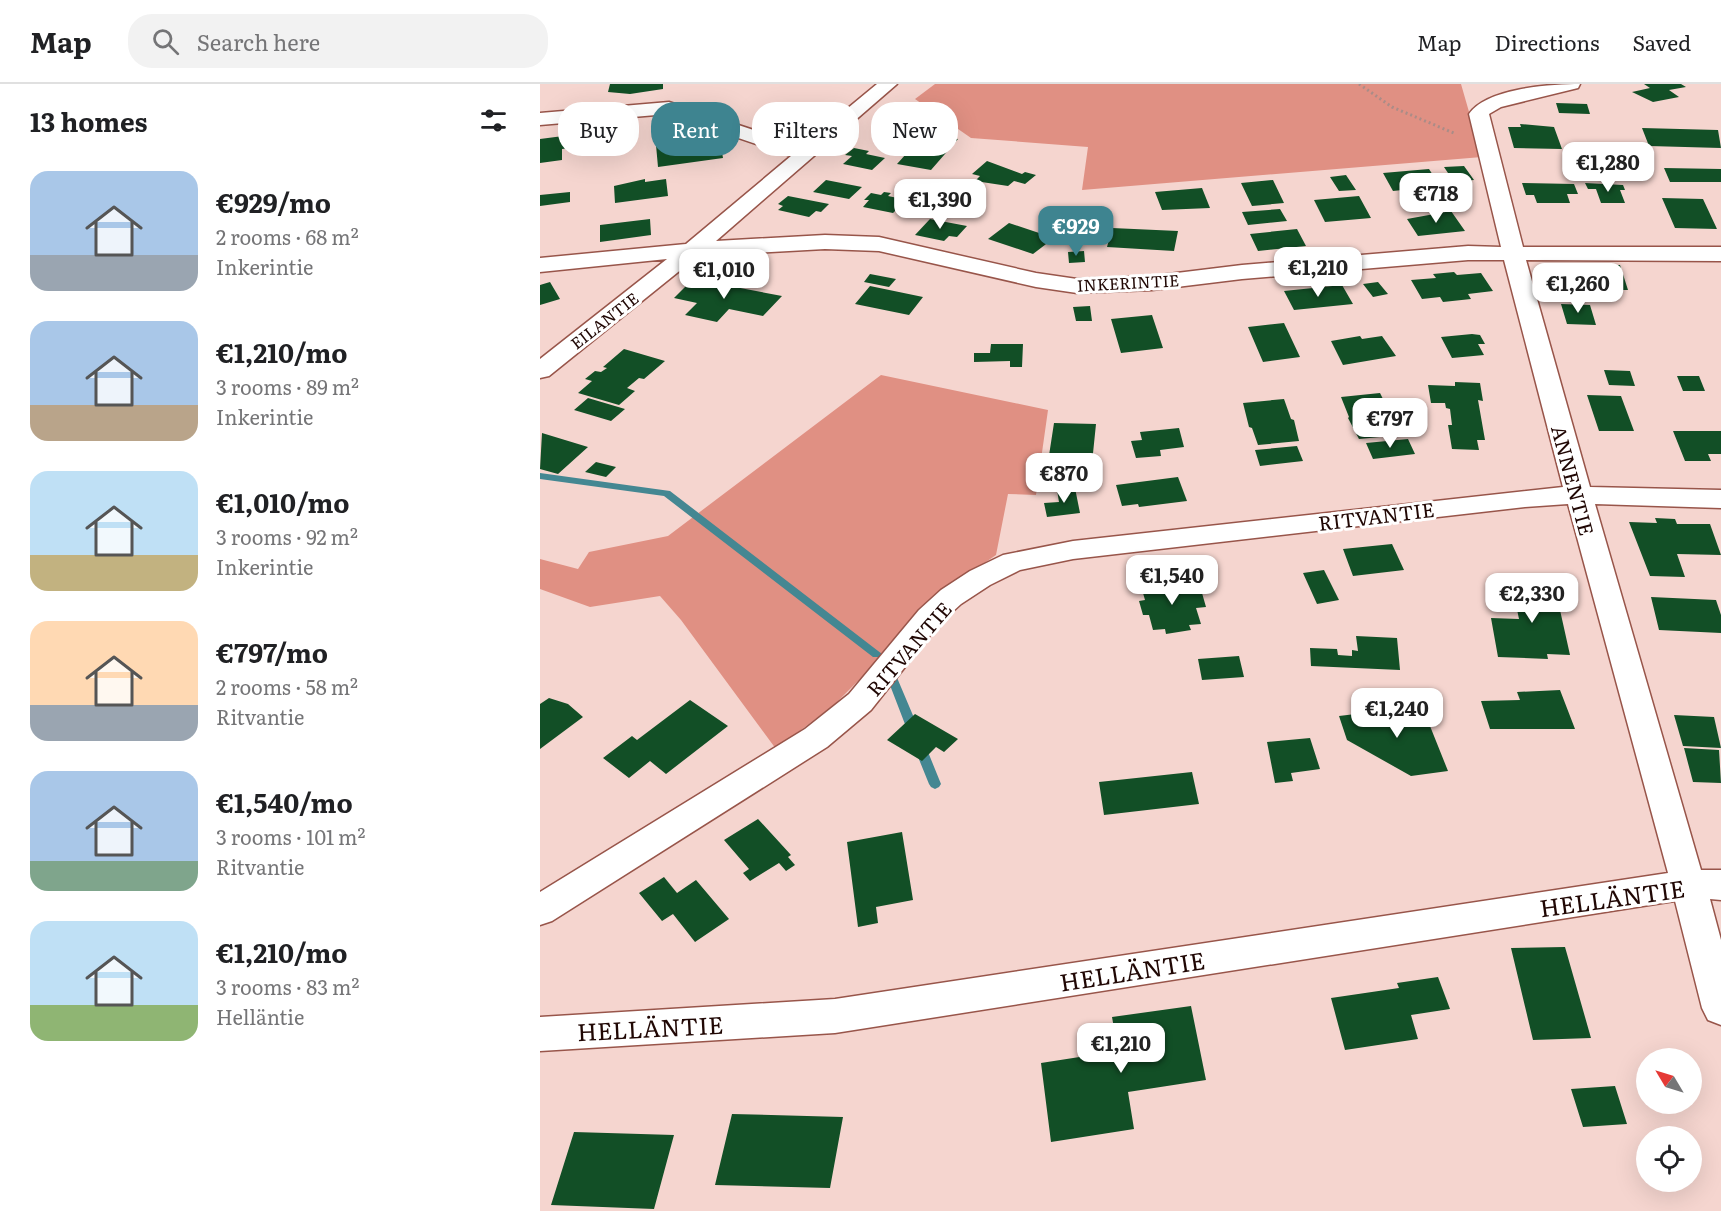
<!DOCTYPE html>
<meta charset="utf-8">
<style>
body{margin:0;font-family:Literata,serif;background:#f2f2f2;color:#202124;height:100vh;display:flex;flex-direction:column;font-size:22px;white-space:nowrap}
*{box-sizing:border-box;margin:0}
p{font-size:20px;color:#757577}
.icon{flex:none;width:33px;height:33px;fill:none;stroke:currentColor;stroke-width:2;stroke-linecap:round;stroke-linejoin:round}
.map{position:relative;flex:1;overflow:hidden}
.drawer{display:flex;flex-direction:column;background:#fff;width:540px}
.drawer>*{flex:none}
.top-card{position:absolute;left:18px;top:18px;width:570px;height:54px;display:flex;gap:12px}
.needle{width:39px;rotate:308deg}
.buttons{position:absolute;left:1096px;top:964px;display:grid;gap:12px}
.buttons a{display:grid;place-items:center;width:66px;height:66px;border-radius:50%;background:#fff;box-shadow:0 6px 24px #0002;font-size:30px}
.price{position:absolute;translate:-50% -51px;padding:0 14px;border-radius:12px;background:#fff;color:#222;font-size:20px;line-height:39px;filter:drop-shadow(0 2px 3px #0008)}
.price::after{content:'';position:absolute;left:50%;top:36px;width:18px;height:14px;margin-left:-9px;background:inherit;clip-path:polygon(0 0,100% 0,50% 100%)}
.price.selected{background:#3e8490;color:#fff}
ul{padding:0;list-style:none}
li{display:flex;align-items:center;gap:18px;height:150px;padding:0 30px}
li span{display:grid;place-items:center;flex:none;width:168px;height:120px;border-radius:18px;color:#555}
li>.icon{margin-inline-start:auto}
span .icon{width:72px;height:72px;fill:#fffc;stroke-width:1}
li b{font-size:26px}
h2{display:flex;justify-content:space-between;align-items:center;height:72px;padding:0 30px;font-size:26px}
.tag{padding:0 21px;border-radius:24px;background:#fff;box-shadow:0 6px 24px #0002;font-size:21px;line-height:54px}
.tag.selected{background:#3e8490;color:#fff}
header{display:flex;align-items:center;gap:36px;box-sizing:border-box;height:84px;padding:0 30px;background:#fff;border-bottom:2px solid #e0e0e0}
header strong{font-size:28px}
nav{display:flex;gap:33px;margin-inline-start:auto;font-size:21px}
.search{width:420px;height:54px;background:#f2f2f2;display:flex;align-items:center;gap:15px;box-sizing:border-box;padding:0 21px;border-radius:24px;color:#757577;font-size:22px}
main{display:flex;flex:1;min-height:0}
.map>svg:first-child{display:block}
.forest{fill:#e09083}
.lines{fill:none;stroke-linecap:round;stroke-linejoin:round}
.stream{fill:#448792;fill-rule:evenodd}
.building{fill:#124f26}
.street-casing{stroke:#98554a;stroke-width:3}
.path{stroke:#aa8c87;stroke-width:3;stroke-dasharray:2 3;stroke-linecap:butt}
.street{fill:#fff;fill-rule:evenodd}
.labels{text-anchor:middle;dominant-baseline:central;stroke-width:6;stroke-linejoin:round;paint-order:stroke}
.far-street-label{font-size:16px;fill:#200704;stroke:#fff}
.street-label{font-size:20px;fill:#200704;stroke:#fff}
.near-street-label{font-size:24px;fill:#200704;stroke:#fff}
</style>
<header>
<strong>Map</strong>
<div class="search"><svg class="icon" aria-label="search" viewBox="0 0 24 24"><circle cx="10" cy="10" r="6"/><path d="M15 15l6 6"/></svg>Search here</div>
<nav><a>Map</a><a>Directions</a><a>Saved</a></nav>
</header>
<main>
<section class="drawer">
<h2>13 homes<svg class="icon" aria-label="filters" viewBox="0 0 24 24"><path d="M4 7h16M4 17h16"/><circle cx="9" cy="7" r="2"/><circle cx="15" cy="17" r="2"/></svg></h2>
<ul>
<li><span style="background:linear-gradient(#a9c7e8 70%,#9aa5b1 0)"><svg class="icon" aria-label="home" viewBox="0 0 24 24"><path d="M3 11l9-7 9 7M6 9v11h12V9"/></svg></span><div><b>€929/mo</b><p>2 rooms · 68 m²</p><p>Inkerintie</p></div></li>
<li><span style="background:linear-gradient(#a9c7e8 70%,#b9a48a 0)"><svg class="icon" aria-label="home" viewBox="0 0 24 24"><path d="M3 11l9-7 9 7M6 9v11h12V9"/></svg></span><div><b>€1,210/mo</b><p>3 rooms · 89 m²</p><p>Inkerintie</p></div></li>
<li><span style="background:linear-gradient(#bfe0f5 70%,#c2b280 0)"><svg class="icon" aria-label="home" viewBox="0 0 24 24"><path d="M3 11l9-7 9 7M6 9v11h12V9"/></svg></span><div><b>€1,010/mo</b><p>3 rooms · 92 m²</p><p>Inkerintie</p></div></li>
<li><span style="background:linear-gradient(#ffd9b3 70%,#9aa5b1 0)"><svg class="icon" aria-label="home" viewBox="0 0 24 24"><path d="M3 11l9-7 9 7M6 9v11h12V9"/></svg></span><div><b>€797/mo</b><p>2 rooms · 58 m²</p><p>Ritvantie</p></div></li>
<li><span style="background:linear-gradient(#a9c7e8 75%,#7fa58c 0)"><svg class="icon" aria-label="home" viewBox="0 0 24 24"><path d="M3 11l9-7 9 7M6 9v11h12V9"/></svg></span><div><b>€1,540/mo</b><p>3 rooms · 101 m²</p><p>Ritvantie</p></div></li>
<li><span style="background:linear-gradient(#bfe0f5 70%,#8fb573 0)"><svg class="icon" aria-label="home" viewBox="0 0 24 24"><path d="M3 11l9-7 9 7M6 9v11h12V9"/></svg></span><div><b>€1,210/mo</b><p>3 rooms · 83 m²</p><p>Helläntie</p></div></li>
</ul>
</section>
<div class="map">
<svg width="1181" height="1127" viewBox="0 0 1181 1127">
<rect width="100%" height="100%" fill="#f5d5cf"/>
<path class="forest" d="M395,0H921L942,73L542,106L548,63L431,54L375,15Z
M341,291L508,326L496,411L468,410L456,471L382,522L322,593L295,620L236,665L141,536L120,512L50,523L0,505V475L38,485L49,468L128,452Z"/>
<g class="lines">
<path class="stream" d="M0,389L130,407L342,570L341,573H333L124,412L0,395Z
M353,592L357,593L358,596L380,648L378,651H370L368,648L348,596L349,593Z
M380,659L384,660L386,663L401,700L399,703L395,705L391,703L389,700L374,663L376,660Z"/>
</g>
<path class="building" d="M70,0H123V5L90,10L68,8Z
M1104,0H1141L1146,3L1129,6L1139,13L1113,18L1092,8L1110,4Z
M1016,19L1047,20L1050,30L1019,29Z
M347,35L372,40L358,51L334,45Z
M980,40L1014,43L1022,65L974,64L968,43H981Z
M1102,44L1178,46L1181,64L1109,62Z
M384,50L418,55L391,86L357,80Z
M31,51L32,64L22,65V76L0,79V55Z
M171,54L173,64L181,63L183,74L118,83L116,61Z
M314,64L329,67L326,70L345,74L332,86L303,80L312,72L305,71Z
M447,77L482,90L485,88L496,91L485,100L474,97L468,102L435,97L440,92L432,90Z
M924,82L934,96L914,98L904,83Z
M1124,84L1181,85V98H1130Z
M889,85L900,102L853,107L843,89Z
M806,91L816,106L799,107L790,93Z
M105,95V98L126,95L128,112L75,119L74,102Z
M286,96L322,103L309,115L273,108Z
M733,96L744,119L712,122L701,99Z
M982,99L1034,100L1038,110H1027L1030,119H997L994,111H986Z
M1045,99L1083,101L1085,106H1080L1085,119H1061L1056,105H1048Z
M662,104L670,124L622,126L615,108Z
M30,108V118L0,122V111Z
M344,108L351,109L348,112L372,117L366,123L360,122L353,129L323,123L329,116H324L331,109L341,111Z
M248,112L289,120L281,128L276,127L269,133L238,126L243,122L238,120Z
M819,112L831,134L785,138L774,116Z
M1122,114L1163,115L1177,145L1135,144Z
M740,125L747,137L708,141L702,128Z
M911,127L925,147L878,152L867,135Z
M110,135L111,151L60,158V141Z
M390,135L427,142L417,153L409,152L404,157L375,151Z
M469,139L514,154L493,170L448,155Z
M572,144L638,147L634,167L567,163Z
M757,145L766,162L718,167L710,150Z
M544,167L545,178L529,179L528,168Z
M1022,181H1080L1088,206H1048L1044,197H1028Z
M914,188L917,191L941,189L953,207L928,210L931,215L903,218L900,213L882,215L871,196L896,194L893,190Z
M330,190L356,195L349,203L324,198Z
M153,195L242,212L223,232L189,225L177,238L145,231L157,219L134,214Z
M10,198L20,215L0,221V201Z
M838,198L848,210L833,213L823,200Z
M802,201L813,220L754,226L744,207Z
M330,202L383,213L369,231L315,220Z
M1021,220L1050,221L1056,241L1027,240Z
M550,222L552,237H536L533,223Z
M612,231L623,264L581,269L571,235Z
M744,239L760,273L723,278L708,243Z
M932,250L940,251L945,260H938L944,271L912,274L901,253Z
M820,252L822,255L842,252L856,272L803,281L791,257Z
M451,260H483L482,283H470V277L434,278V269H450Z
M84,265L125,277L104,295L99,294L87,304L95,307L79,321L38,309L52,297L45,295L55,287L61,288L67,284L63,283Z
M1064,286L1090,287L1095,302L1069,301Z
M1137,292H1159L1165,307H1143Z
M915,298L940,299L943,317L938,316L945,356H937L939,366L912,365L908,341H912L910,325L906,324L905,319H891L888,301L915,302Z
M840,309L848,325L852,326L861,351L819,355L808,334L809,333L801,313Z
M1047,311L1081,312L1094,347H1059Z
M48,314L85,325L71,337L34,326Z
M744,315L751,335L754,336L759,357L718,361L712,344L709,343L703,319Z
M514,339L556,340L552,379L508,378Z
M639,344L644,363L620,366L621,372L596,374L591,357L602,356L600,348Z
M1133,347H1181V370H1168L1171,377H1145Z
M2,349L48,363L18,390L0,385Z
M868,355L875,370L833,375L826,359Z
M757,362L763,377L720,382L715,366Z
M56,378L76,383L66,393L45,388Z
M638,393L647,417L599,423L598,420L582,422L576,401Z
M535,404L540,429L507,433L504,419L519,418L517,406Z
M1115,434L1135,435L1137,440H1170L1181,471L1137,470L1145,493L1110,492L1089,438L1117,439Z
M852,460L864,486L813,492L803,465Z
M784,486L799,516L777,520L763,489Z
M648,496L652,510L662,509L666,523L656,524L661,540L649,541L651,546L626,550L625,545L613,546L609,531H603L599,517L605,516L601,502Z
M971,497L1014,499L1030,571L1007,570L1008,575L958,573L951,534L979,535Z
M1111,513L1176,516L1181,531V549L1119,546Z
M816,552L857,554L860,586L771,582L770,564L797,565L798,571L812,572V566L818,567Z
M699,572L704,593L662,596L658,575Z
M1020,606L1035,645H950L941,617L980,616L977,608Z
M9,614L28,620L43,633L0,665V620Z
M150,616L188,642L126,690L110,677L89,694L63,674L92,652L97,656Z
M882,622L908,687L871,692L807,656L799,632Z
M375,630L418,655L404,668L396,663L382,677L347,656Z
M1134,631L1174,633L1181,664L1143,662Z
M770,654L780,685L751,689L753,697L735,699L727,658Z
M1144,664L1179,666L1181,699L1153,698Z
M652,688L659,720L564,731L559,698Z
M218,735L251,771L248,773L255,781L246,787L239,779L210,797L203,789L209,785L184,756Z
M362,748L373,816L336,823L338,839L318,843L307,758Z
M124,793L137,809L156,796L189,835L155,858L133,830L122,837L99,809Z
M1025,863L1051,954L993,956L971,864Z
M898,893L910,925L871,931L878,955L805,966L791,914L859,904L857,899Z
M651,922L666,996L588,1008L594,1045L511,1058L501,979L578,967L572,933Z
M1075,1002L1087,1040L1043,1043L1031,1005Z
M192,1030L303,1033L290,1104L175,1101Z
M34,1048L134,1051L114,1125L11,1121Z"/>
<g class="lines">
<defs>
<path id="street" d="M337,0H357L176,157L285,151L339,153L496,189L537,195L612,192L702,181L928,162L961,163L929,30C947,4 1011,0 1040,0L1038,4L961,23L949,30L983,163H1181V177L986,176L1050,403L1181,406V424L1055,420L1161,786H1181V816L1170,815L1181,856V941L1168,936L1162,924L1135,817L295,949L0,967V933L295,915L1128,789L1028,420L985,423L533,475L480,486L450,501L421,520L399,540L331,626L287,663L12,837L0,841V808L265,645L309,610L379,526L401,506L430,487L463,471L533,457L1023,403L964,176H928L702,195L612,206L537,209L496,203L339,167L285,165L158,172L9,292L0,294V275L127,175L0,188V174L146,160L251,72L128,30L0,41V29L129,18L262,62Z"/>
</defs>
<use href="#street" class="street-casing"/>
<path class="path" d="M819,0L852,23L916,50"/>
<use href="#street" class="street"/>
</g>
<g class="labels">
<g class="far-street-label">
<text transform="translate(588 198) rotate(-3)">INKERINTIE</text>
<text transform="translate(64 236) rotate(-38)">EILANTIE</text>
</g>
<g class="street-label">
<text transform="translate(1034 396) rotate(75)">ANNENTIE</text>
<text transform="translate(836 431) rotate(-7)">RITVANTIE</text>
<text transform="translate(368 564) rotate(-49)">RITVANTIE</text>
</g>
<g class="near-street-label">
<text transform="translate(1072 813) rotate(-8)">HELLÄNTIE</text>
<text transform="translate(592 886) rotate(-9)">HELLÄNTIE</text>
<text transform="translate(110 943) rotate(-3)">HELLÄNTIE</text>
</g>
</g>
</svg>
<div class="buttons">
<a><svg class="needle" viewBox="-14 -14 28 28"><path d="M0-13l5 13h-10z" fill="#e53935"/><path d="M0 13l5-13h-10z" fill="#757577"/></svg></a>
<a><svg class="icon" aria-label="locate" viewBox="0 0 24 24"><circle cx="12" cy="12" r="6"/><path d="M12 2v4M12 18v4M2 12h4M18 12h4"/></svg></a>
</div>
<b class="price" style="left:1068px;top:109px">€1,280</b>
<b class="price" style="left:896px;top:140px">€718</b>
<b class="price" style="left:400px;top:146px">€1,390</b>
<b class="price selected" style="left:536px;top:173px">€929</b>
<b class="price" style="left:778px;top:214px">€1,210</b>
<b class="price" style="left:184px;top:216px">€1,010</b>
<b class="price" style="left:1038px;top:230px">€1,260</b>
<b class="price" style="left:850px;top:365px">€797</b>
<b class="price" style="left:524px;top:420px">€870</b>
<b class="price" style="left:632px;top:522px">€1,540</b>
<b class="price" style="left:992px;top:540px">€2,330</b>
<b class="price" style="left:857px;top:655px">€1,240</b>
<b class="price" style="left:581px;top:990px">€1,210</b>
<div class="top-card">
<a class="tag">Buy</a>
<a class="tag selected">Rent</a>
<a class="tag">Filters</a>
<a class="tag">New</a>
</div>
</div>
</main>
